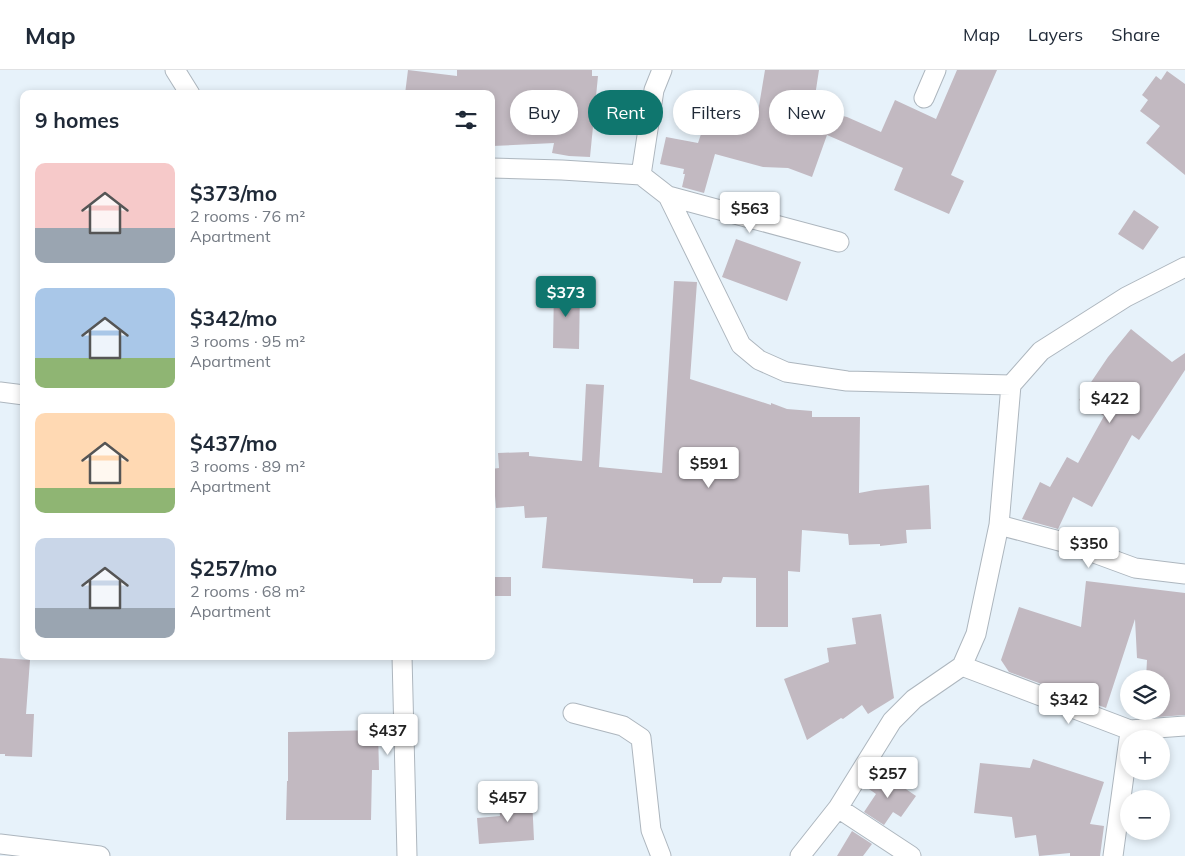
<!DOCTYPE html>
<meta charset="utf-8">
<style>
body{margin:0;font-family:Mulish,sans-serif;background:#f2f2f3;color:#1f2937;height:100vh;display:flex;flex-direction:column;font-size:19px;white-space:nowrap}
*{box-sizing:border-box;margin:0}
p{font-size:16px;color:#747a83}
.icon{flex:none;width:28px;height:28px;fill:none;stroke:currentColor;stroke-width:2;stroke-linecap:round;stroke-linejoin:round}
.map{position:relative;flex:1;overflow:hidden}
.sheet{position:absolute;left:20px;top:20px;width:475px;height:570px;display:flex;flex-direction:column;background:#fff;border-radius:10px;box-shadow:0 2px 8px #0003}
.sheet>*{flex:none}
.top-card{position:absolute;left:510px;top:20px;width:475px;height:45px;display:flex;gap:10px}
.fabs{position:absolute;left:1120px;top:600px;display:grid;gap:10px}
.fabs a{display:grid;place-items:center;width:50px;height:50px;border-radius:50%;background:#fff;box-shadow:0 2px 8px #0003;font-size:25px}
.price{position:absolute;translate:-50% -42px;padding:0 11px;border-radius:5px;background:#fff;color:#222;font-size:16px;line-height:32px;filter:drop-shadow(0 1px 2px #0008)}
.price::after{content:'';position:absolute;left:50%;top:30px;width:15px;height:11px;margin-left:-8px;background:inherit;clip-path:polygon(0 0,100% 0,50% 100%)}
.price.current{background:#0f766e;color:#fff}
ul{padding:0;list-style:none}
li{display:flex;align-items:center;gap:15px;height:125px;padding:0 15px}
li span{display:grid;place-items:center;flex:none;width:140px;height:100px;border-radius:10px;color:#555}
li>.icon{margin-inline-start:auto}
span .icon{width:60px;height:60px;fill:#fffc;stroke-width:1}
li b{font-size:21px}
h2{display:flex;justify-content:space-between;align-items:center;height:60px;padding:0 15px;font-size:21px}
.tag{padding:0 18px;border-radius:22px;background:#fff;box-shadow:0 2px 8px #0003;font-size:18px;line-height:45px}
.tag.current{background:#0f766e;color:#fff}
header{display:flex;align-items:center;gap:30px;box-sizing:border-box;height:70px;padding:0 25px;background:#fff;border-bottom:1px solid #e0e1e3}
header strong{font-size:24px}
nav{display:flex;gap:28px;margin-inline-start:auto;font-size:18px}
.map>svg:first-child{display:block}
.building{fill:#c2b9c1}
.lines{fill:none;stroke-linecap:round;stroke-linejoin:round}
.minor-casing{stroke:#adb6be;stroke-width:21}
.minor{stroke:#fff;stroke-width:19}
</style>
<header>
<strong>Map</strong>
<nav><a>Map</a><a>Layers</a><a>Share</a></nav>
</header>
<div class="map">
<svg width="1185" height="786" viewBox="0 0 1185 786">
<rect width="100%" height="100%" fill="#e7f2fa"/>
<path class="building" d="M408,0L457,6V0H592V6H598L590,87L569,86L552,83L554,73L492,76L491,24H405Z
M765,0H819L813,39L847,47L881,62L895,30L936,49L957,0H997L951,105L964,111L949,144L894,120L903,98L827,65L812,107L788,98L763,97L715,84L704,123L682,117L685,104H683L684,99L660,94L666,67L698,73L713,28L758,42Z
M1167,1L1185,14V105L1146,73L1160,56L1140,41L1148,30L1142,25L1156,6L1161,10Z
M1134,140L1159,157L1143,180L1118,164Z
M736,169L801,192L787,231L722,207Z
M674,211L697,212L690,309L771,335V333L787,339L812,341V347H860L859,423L875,420L929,415L931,459L906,460L907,473L880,476V474L849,475L848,464L802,460L800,502L788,501V557H756V508L723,507L721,513H693V509L542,498L547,447L525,448L524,436L496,438L495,426L491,424V399L499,398L498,383L529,382V386L582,391L586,314L604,315L599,397L662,403Z
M554,217L580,218L579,279L553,278Z
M1131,259L1172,292L1185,283V300L1139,370L1132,365L1092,437L1073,427L1058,459L1022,449L1040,412L1050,417L1067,387L1078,393L1104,346L1079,330L1108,287Z
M491,507H511V526H491Z
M1086,511L1185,523V645L1144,648V641H1161V609H1146L1147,590L1137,588L1135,549L1106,638L1009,602L1001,590L1019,537L1081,557Z
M881,544L894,628L868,644L862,635L843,649L841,648L807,670L784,609L829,592L827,578L856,574L852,548Z
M0,588L30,590L26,644H34L32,687L5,686V684H0Z
M378,660L379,700H372L371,750H286L287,711H288V662Z
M1033,689L1104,712L1090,754L1104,756L1100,786H1070V783L1039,786L1036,765L1015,768L1012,747L974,743L980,693L1030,698Z
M881,702L916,726L901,747L893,742L884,755L864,742L876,724L869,719Z
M532,728L534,770L479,774L477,748L500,746L499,730Z
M852,761L872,774L863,786H837Z"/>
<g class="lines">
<defs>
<path id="minor" d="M175,0L190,24
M924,28L936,0
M491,98L562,100L641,105L668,126L741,275L759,290L786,302L847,311L1011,315
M641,105L654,20L662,0
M668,126L839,172
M0,322L24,325
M999,455L1067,473L1135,498L1185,504
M402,586L407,786
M962,596L1130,660L1185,656
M573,643L623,656L641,668L651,760L661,786
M838,738L911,786
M0,774L100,786
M800,786L838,738L892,651L914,629L962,596L976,564L999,455L1011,315L1041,281L1126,227L1185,197
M1113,786L1129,669"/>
</defs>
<use href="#minor" class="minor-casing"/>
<use href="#minor" class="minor"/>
</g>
</svg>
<div class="fabs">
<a><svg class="icon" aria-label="layers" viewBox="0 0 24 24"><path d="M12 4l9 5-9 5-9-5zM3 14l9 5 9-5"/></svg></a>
<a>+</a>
<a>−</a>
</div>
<b class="price" style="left:750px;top:164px">$563</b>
<b class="price current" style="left:566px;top:248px">$373</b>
<b class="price" style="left:1110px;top:354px">$422</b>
<b class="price" style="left:709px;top:419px">$591</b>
<b class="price" style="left:1089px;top:499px">$350</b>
<b class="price" style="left:1069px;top:655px">$342</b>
<b class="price" style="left:388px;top:686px">$437</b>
<b class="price" style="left:888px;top:729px">$257</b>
<b class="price" style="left:508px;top:753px">$457</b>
<div class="top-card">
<a class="tag">Buy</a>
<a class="tag current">Rent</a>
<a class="tag">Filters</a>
<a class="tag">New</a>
</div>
<section class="sheet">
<h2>9 homes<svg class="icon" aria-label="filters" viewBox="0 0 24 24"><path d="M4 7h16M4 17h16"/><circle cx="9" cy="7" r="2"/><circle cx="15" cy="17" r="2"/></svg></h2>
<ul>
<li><span style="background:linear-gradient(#f6c9c9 65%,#9aa5b1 0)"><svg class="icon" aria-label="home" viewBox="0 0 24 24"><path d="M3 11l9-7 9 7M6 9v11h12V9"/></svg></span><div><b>$373/mo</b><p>2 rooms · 76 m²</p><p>Apartment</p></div></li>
<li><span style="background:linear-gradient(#a9c7e8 70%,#8fb573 0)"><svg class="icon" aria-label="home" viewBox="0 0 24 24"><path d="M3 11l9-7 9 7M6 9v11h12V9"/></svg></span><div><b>$342/mo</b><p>3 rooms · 95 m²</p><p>Apartment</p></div></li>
<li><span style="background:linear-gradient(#ffd9b3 75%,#8fb573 0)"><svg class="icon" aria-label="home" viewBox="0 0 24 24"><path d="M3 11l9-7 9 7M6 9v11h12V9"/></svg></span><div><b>$437/mo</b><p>3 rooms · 89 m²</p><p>Apartment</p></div></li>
<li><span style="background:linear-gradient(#c9d6e8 70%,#9aa5b1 0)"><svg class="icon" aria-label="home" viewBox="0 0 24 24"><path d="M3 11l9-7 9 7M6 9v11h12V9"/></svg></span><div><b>$257/mo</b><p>2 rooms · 68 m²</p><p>Apartment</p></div></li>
</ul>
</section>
</div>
